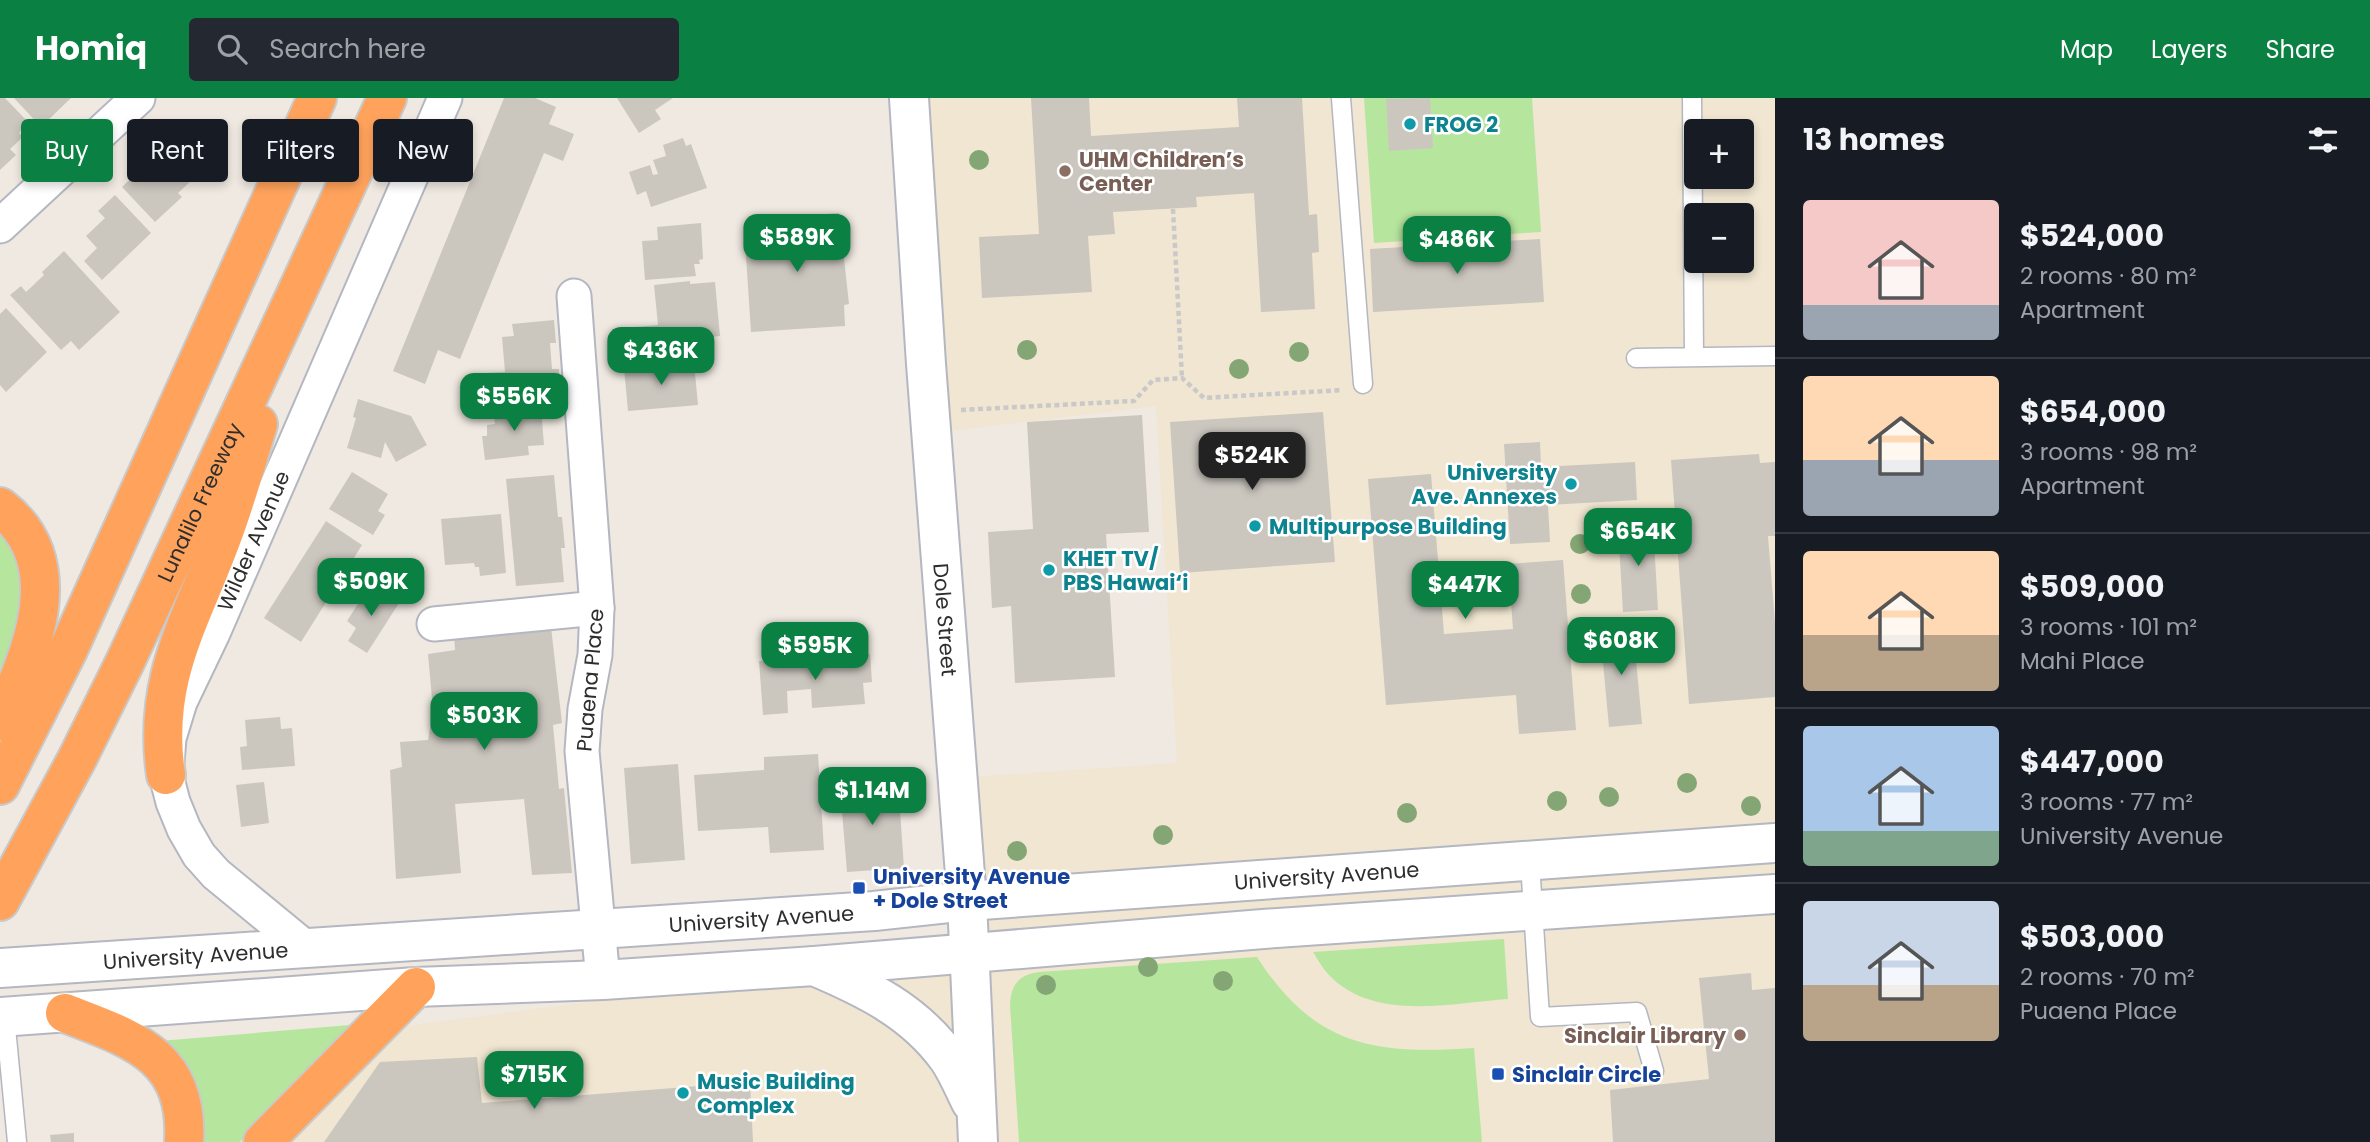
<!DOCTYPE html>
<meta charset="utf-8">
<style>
body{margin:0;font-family:Poppins,sans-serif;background:#242831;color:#f1f3f6;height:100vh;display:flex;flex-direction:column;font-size:26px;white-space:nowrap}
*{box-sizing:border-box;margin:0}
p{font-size:23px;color:#9ea1a6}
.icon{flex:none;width:38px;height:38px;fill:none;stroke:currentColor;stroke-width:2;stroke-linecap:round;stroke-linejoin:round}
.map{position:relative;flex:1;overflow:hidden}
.sheet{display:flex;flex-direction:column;background:#171b24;width:595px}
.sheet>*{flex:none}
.guide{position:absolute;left:21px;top:21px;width:665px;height:63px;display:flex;gap:14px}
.fabs{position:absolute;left:1684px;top:21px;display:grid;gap:14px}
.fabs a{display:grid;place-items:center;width:70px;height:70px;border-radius:7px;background:#171b24;box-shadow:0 4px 10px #0003;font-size:35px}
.price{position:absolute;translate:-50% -60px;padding:0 16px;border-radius:14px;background:#0b8043;color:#fff;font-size:23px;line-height:46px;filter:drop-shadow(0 2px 4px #0008)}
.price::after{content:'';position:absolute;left:50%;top:42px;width:21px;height:16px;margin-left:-10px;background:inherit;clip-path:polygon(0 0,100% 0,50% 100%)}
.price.current{background:#222;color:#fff}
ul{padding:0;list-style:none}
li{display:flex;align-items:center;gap:21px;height:175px;padding:0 28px}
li+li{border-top:2px solid #363941}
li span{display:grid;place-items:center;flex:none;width:196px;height:140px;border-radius:7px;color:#555}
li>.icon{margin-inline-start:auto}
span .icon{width:84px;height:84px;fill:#fffc;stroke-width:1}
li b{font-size:30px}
h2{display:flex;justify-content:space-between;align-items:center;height:84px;padding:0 28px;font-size:30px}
.chip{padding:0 24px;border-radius:7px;background:#171b24;box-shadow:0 4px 10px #0003;font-size:24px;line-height:63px}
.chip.current{background:#0b8043;color:#fff}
header{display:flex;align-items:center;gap:42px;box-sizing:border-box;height:98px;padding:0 35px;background:#0b8043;color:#fff}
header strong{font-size:33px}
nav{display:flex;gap:38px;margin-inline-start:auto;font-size:24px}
.search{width:490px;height:63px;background:#242831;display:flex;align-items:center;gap:18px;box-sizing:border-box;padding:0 24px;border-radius:7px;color:#9ea1a6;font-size:26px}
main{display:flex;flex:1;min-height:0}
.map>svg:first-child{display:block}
.education{fill:#f0e6d1;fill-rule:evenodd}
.green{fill:#b6e59e}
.building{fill:#cbc7bf}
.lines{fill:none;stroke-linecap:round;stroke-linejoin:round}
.service-casing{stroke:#b4b7c1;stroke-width:21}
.minor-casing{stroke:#b4b7c1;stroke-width:37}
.tertiary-casing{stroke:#b4b7c1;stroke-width:42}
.secondary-casing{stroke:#b4b7c1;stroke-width:42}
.motorway-casing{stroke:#c9c9c9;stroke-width:42}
.path{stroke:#c9c9c9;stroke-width:4.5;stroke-dasharray:5 3.5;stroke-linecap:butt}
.service{stroke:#fff;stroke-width:18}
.minor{stroke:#fff;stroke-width:33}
.tertiary{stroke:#fff;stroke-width:38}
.secondary{stroke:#fff;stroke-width:38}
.motorway{stroke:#ffa35c;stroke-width:38}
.tree{fill:#84a574}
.culture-dot{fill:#0f9aa8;stroke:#fff;stroke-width:2.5}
.education-dot{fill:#8d6e63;stroke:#fff;stroke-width:2.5}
.transit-dot{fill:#1a4fb4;stroke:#fff;stroke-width:2.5}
.labels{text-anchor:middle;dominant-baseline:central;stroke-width:5;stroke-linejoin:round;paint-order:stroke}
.culture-label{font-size:21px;font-weight:bold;fill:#0d838f;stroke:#fff;text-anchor:start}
.education-label{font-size:21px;font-weight:bold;fill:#785e54;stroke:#fff;text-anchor:start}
.street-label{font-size:21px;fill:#2e2e2e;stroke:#fff}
.transit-label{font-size:21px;font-weight:bold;fill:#164399;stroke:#fff;text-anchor:start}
</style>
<header>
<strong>Homiq</strong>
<div class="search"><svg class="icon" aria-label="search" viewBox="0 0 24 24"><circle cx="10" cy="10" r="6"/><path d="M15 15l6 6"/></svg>Search here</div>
<nav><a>Map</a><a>Layers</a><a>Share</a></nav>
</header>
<main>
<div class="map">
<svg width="1775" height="1044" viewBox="0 0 1775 1044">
<rect width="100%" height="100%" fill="#efe9e1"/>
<path class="education" d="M909,0H1775V1044H290L391,930L968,854L957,680L1177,665L1156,308L933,335ZM1696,33H1741V79H1696ZM1696,117H1741V163H1696Z"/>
<path class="green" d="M1364,0H1532L1541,134L1374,145Z
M0,423L28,486L0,589Z
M1504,841L1508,901C1451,905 1374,924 1329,877C1323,871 1318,862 1313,854Z
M1257,859C1314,948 1374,957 1474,950L1482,1044H1019L1010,907C1011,887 1018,877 1039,874Z
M350,927L240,1044H197L160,943Z"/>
<path class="building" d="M0,0H5L27,23L19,35L23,39L10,51L16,57L0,72Z
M14,0H71L41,29Z
M504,0H535L556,9L549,26L574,36L563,63L544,55L460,261L438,252L425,286L393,273Z
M617,0H673L655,12L661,21L639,35Z
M1031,0H1089L1091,38L1239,29L1237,0H1302L1309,117L1317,116L1319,154L1312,155L1315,211L1261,214L1254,95L1196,99L1197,109L1113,114L1115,136L1088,138L1092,194L982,200L979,139L1039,136Z
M1430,0L1433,50L1389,53L1386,1Z
M177,21L209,55L187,76L193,81L178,95L182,99L155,124L122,89L149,63L151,66L166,52L172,59L180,50L164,33Z
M683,40L686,48L691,46L707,90L651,109L646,93L637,97L629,74L650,67L653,77L658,76L653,62L666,58L663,47Z
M115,97L151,135L102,182L84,163L97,150L86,138L105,120L98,113Z
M839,115L849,206L844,207L845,228L751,234L744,128L797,125V118Z
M701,125L703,161L699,162L700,166H694L696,178L645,182L642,143L658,142L657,129Z
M1540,141L1544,204L1373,214L1370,151Z
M64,153L120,214L79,252L71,243L61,252L10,197L21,188L26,194L44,177L42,174Z
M690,183V186L715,184L720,238L701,240L702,248L614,257L612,231L658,227L654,187Z
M6,210L47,254L6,294L0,287V216Z
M554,222L556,245H550L552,271H559L560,293L487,298L485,275L505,274L502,239L514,238L512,226Z
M694,265L698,307L628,313L624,270Z
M358,301L411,318L427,347L396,364L385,344L381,360L347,350L356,320L353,319Z
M541,309L544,347L528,348L529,357L485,362L482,338H487V327L495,326L493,314Z
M1323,314L1335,464L1180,475L1170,324Z
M1142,317L1149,434L1106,436L1115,579L1015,585L1011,508L992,510L988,434L1033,431L1027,324Z
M1540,344L1541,369L1635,364L1637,402L1548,407L1550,444L1510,446L1504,346Z
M1759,356L1760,365L1775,364V438H1768L1775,525V599L1689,606L1671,362Z
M352,374L388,396L378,413L385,417L373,437L329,411Z
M1431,376L1444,536L1513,531L1508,466L1563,462L1576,632L1519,636L1516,597L1386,607L1368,381Z
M554,377L558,419H562L565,450H561L564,484L516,488L506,381Z
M501,416L506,475L480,478L479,469H475L474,465L445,467L441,421Z
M326,423L362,447L301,544L264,520Z
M1653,425L1658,512L1623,514L1618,427Z
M370,487L399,505L367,555L348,543L356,530L347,523Z
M551,529L562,625L553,627L559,691L564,690L572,775L532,777L524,701L455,706L461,775L396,781L390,672L402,669L400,644L428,642L433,612L428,556L455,552L454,537Z
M1633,529L1642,626L1609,629L1600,532Z
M870,556L872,584L863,585L865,606L812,610L811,591L787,593L788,615L763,617L759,563L783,561V568L811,566V562L841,559V565L850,564V557Z
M280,619L281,631L292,630L295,668L242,672L240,649L247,648L245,622Z
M818,656L824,752L770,755L768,729L698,733L694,677L764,672V659Z
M678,666L685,762L631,766L624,670Z
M264,684L269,725L241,729L236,687Z
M898,684L904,770L847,774L840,689Z
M1751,875L1752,892L1775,890V1044H1613L1610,992L1709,981L1699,880Z
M477,959L482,1005L750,984L753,1044H324L380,964Z
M74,1035V1044H51L50,1037Z"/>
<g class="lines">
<defs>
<path id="service" d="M1341,0L1363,286
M1692,0L1694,259
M1636,260L1775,258
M1530,765L1540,919L1637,914L1654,973
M5,919L17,1044"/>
<g id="minor">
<path d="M0,128L138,0"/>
<path d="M574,198L597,510L595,557L585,611L582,653L603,882"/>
<path d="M434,526L597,510"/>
<path id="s1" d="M306,850L216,776L199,757L184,731L173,704L166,677L169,640L180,604L213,535L445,0"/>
</g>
<g id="tertiary">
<path id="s2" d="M909,0L926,266L967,803L978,1044"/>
<path d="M814,868C866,890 914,913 948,960C957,973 964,990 971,1004"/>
</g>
<g id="secondary">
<path id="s3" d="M0,870L874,813L967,803L1775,745"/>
<path d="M0,919L416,889L603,882L814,868L1263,831L1775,796"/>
</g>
<g id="motorway">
<path d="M0,409C72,464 31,558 0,623"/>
<path d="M166,677C152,578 192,523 224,434C237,399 247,362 258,326"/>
<path d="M0,687L68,552L317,0"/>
<path id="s4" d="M0,803L77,661L125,564L387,0"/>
<path d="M65,915C132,941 189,957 184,1044"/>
<path d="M263,1044L416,889"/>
</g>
</defs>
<use href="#service" class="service-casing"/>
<use href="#minor" class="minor-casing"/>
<use href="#tertiary" class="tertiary-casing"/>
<use href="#secondary" class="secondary-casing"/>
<use href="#motorway" class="motorway-casing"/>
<path class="path" d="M1173,111L1182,280
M961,312L1134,303L1153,282L1182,280L1204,300L1342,292"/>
<use href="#service" class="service"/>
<use href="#minor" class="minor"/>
<use href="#tertiary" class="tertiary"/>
<use href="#secondary" class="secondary"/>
<use href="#motorway" class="motorway"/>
</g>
<g class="tree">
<circle cx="979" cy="62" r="10"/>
<circle cx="1027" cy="252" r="10"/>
<circle cx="1299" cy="254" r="10"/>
<circle cx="1239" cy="271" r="10"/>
<circle cx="1580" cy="446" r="10"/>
<circle cx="1581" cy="496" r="10"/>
<circle cx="1687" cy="685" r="10"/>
<circle cx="1609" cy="699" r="10"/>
<circle cx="1557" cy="703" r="10"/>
<circle cx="1751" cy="708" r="10"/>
<circle cx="1407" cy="715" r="10"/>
<circle cx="1163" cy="737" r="10"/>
<circle cx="1017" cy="753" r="10"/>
<circle cx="1148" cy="869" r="10"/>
<circle cx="1223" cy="883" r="10"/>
<circle cx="1046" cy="887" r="10"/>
</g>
<g class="culture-dot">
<circle cx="1410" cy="26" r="7"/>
<circle cx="1571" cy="386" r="7"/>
<circle cx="1255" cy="428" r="7"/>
<circle cx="1049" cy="472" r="7"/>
<circle cx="683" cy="995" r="7"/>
</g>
<g class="education-dot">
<circle cx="1065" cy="73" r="7"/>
<circle cx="1740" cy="937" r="7"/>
</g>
<g class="transit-dot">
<rect x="852" y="783" width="14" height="14" rx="3.5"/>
<rect x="1491" y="969" width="14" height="14" rx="3.5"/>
</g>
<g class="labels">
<g class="culture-label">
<text x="1424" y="26">FROG 2</text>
<text x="1557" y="374" text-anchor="end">University<tspan x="1557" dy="24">Ave. Annexes</tspan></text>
<text x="1269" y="428">Multipurpose Building</text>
<text x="1063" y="460">KHET TV/<tspan x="1063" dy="24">PBS Hawai‘i</tspan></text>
<text x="697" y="983">Music Building<tspan x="697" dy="24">Complex</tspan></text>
</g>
<g class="education-label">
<text x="1079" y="61">UHM Children’s<tspan x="1079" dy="24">Center</tspan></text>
<text x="1726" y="937" text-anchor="end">Sinclair Library</text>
</g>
<g class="street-label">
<text stroke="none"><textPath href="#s4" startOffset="446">Lunalilo Freeway</textPath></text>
<text stroke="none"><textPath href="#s1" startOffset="481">Wilder Avenue</textPath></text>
<text stroke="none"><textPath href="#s2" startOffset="523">Dole Street</textPath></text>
<text transform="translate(590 582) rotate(-85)">Puaena Place</text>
<text stroke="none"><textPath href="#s3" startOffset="1330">University Avenue</textPath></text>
<text stroke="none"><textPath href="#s3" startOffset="763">University Avenue</textPath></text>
<text stroke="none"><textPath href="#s3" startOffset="196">University Avenue</textPath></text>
</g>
<g class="transit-label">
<text x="873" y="778">University Avenue<tspan x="873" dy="24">+ Dole Street</tspan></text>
<text x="1512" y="976">Sinclair Circle</text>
</g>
</g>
</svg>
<div class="fabs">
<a>+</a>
<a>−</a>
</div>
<b class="price" style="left:797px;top:176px">$589K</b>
<b class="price" style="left:1457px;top:178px">$486K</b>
<b class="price" style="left:661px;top:289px">$436K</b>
<b class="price" style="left:514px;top:335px">$556K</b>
<b class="price current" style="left:1252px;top:394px">$524K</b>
<b class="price" style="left:1638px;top:470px">$654K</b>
<b class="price" style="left:371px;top:520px">$509K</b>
<b class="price" style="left:1465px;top:523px">$447K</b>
<b class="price" style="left:1621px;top:579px">$608K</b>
<b class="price" style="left:815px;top:584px">$595K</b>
<b class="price" style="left:484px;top:654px">$503K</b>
<b class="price" style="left:872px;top:729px">$1.14M</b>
<b class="price" style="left:534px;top:1013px">$715K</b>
<div class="guide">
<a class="chip current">Buy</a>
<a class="chip">Rent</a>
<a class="chip">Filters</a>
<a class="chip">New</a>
</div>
</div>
<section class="sheet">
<h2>13 homes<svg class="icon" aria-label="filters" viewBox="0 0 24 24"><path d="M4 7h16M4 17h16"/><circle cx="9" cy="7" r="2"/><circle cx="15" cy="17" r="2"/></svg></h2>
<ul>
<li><span style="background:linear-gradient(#f6c9c9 75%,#9aa5b1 0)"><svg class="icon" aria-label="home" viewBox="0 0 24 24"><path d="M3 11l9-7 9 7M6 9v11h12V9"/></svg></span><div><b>$524,000</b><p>2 rooms · 80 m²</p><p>Apartment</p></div></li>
<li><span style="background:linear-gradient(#ffd9b3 60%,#9aa5b1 0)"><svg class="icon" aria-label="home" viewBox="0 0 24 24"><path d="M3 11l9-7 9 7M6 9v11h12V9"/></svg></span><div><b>$654,000</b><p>3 rooms · 98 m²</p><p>Apartment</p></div></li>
<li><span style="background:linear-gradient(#ffd9b3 60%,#b9a48a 0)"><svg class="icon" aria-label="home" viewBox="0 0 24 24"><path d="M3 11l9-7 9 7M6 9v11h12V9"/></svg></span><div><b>$509,000</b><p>3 rooms · 101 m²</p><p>Mahi Place</p></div></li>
<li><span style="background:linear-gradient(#a9c7e8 75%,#7fa58c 0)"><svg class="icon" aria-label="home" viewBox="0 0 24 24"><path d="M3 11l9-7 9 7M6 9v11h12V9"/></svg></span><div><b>$447,000</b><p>3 rooms · 77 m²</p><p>University Avenue</p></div></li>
<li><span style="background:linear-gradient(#c9d6e8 60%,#b9a48a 0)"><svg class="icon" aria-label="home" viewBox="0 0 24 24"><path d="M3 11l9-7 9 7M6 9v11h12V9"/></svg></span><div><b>$503,000</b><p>2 rooms · 70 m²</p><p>Puaena Place</p></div></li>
</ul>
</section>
</main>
